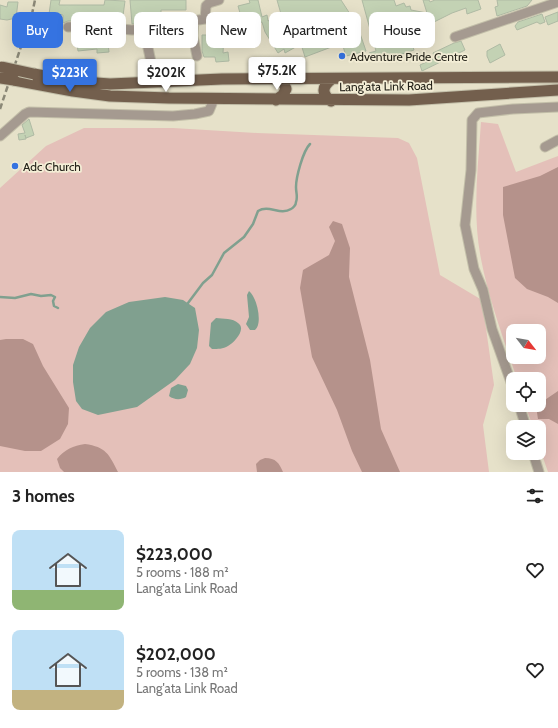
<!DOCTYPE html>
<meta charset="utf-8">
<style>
body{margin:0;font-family:Cabin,sans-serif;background:#f2f2f2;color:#222;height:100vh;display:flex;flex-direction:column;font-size:15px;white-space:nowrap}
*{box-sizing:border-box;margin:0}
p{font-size:13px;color:#767676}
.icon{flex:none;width:22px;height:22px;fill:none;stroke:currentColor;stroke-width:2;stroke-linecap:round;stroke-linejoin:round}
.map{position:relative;height:472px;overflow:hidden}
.sheet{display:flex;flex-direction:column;background:#fff;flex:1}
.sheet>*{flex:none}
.hud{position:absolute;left:12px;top:12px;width:534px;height:36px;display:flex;gap:8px}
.needle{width:26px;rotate:121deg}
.buttons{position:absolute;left:506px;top:324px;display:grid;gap:8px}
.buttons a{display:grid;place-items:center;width:40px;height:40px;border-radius:8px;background:#fff;box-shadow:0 4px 16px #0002;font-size:20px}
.price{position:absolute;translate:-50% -34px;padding:0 9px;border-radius:4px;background:#fff;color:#222;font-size:13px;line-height:26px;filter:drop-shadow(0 1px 2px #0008)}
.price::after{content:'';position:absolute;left:50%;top:24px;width:12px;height:9px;margin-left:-6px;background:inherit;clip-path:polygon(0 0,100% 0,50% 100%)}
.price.selected{background:#3573e1;color:#fff}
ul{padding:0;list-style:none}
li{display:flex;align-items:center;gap:12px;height:100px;padding:0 12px}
li span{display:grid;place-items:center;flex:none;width:112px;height:80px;border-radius:8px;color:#555}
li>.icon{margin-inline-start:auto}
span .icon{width:48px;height:48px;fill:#fffc;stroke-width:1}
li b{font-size:17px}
h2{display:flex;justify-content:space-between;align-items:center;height:48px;padding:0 12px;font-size:17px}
.pill{padding:0 14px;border-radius:8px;background:#fff;box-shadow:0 4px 16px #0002;font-size:14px;line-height:36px}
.pill.selected{background:#3573e1;color:#fff}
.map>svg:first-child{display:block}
.green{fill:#e4c0b9;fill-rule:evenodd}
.forest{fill:#b5928b}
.water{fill:#80a08f}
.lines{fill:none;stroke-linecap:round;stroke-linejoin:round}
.stream{stroke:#80a08f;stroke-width:2.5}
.building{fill:#c3d2b4;stroke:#afbaa4;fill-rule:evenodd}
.minor-casing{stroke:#c3bfa9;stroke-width:11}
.major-casing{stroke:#c3bfa9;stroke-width:13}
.minor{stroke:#a59a90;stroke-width:9}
.major{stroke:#735f4d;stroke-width:11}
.rail{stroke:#8b8877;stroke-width:2.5;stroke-dasharray:6 3;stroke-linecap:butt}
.major-bridge-casing{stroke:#c3bfa9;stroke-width:13;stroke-linecap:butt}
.major-bridge{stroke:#735f4d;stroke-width:11}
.poi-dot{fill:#3573e1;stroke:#f4eed6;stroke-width:1.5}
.labels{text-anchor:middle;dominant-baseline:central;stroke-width:3.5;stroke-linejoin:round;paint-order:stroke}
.poi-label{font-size:12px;fill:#242219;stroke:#f4eed6;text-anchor:start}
.street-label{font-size:12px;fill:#242219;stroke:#f4eed6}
</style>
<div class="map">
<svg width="558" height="472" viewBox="0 0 558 472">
<rect width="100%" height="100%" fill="#e6e1c9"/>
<path class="green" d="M481,122L498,124L516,172L558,156V472H548L539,446V427H533L525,405H539V379H517C504,340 489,300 481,259C472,214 478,167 481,122ZM513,331H539V357H513Z
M84,128H173L257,133L398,138L409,143L417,158L440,275L482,300L494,385L483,425L489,472H0V188L46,146Z"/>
<path class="forest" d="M558,167V303L548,297L527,289L515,278L503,215V187L540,176Z
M333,221L342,224L350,248L349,277L370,360L381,429L400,472H362L352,451L337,410L312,357L300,288L303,270L329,255L335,241L329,227Z
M6,339H23L33,344L43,366L69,408L68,424L60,439L41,451H25L0,446V340Z
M558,391V424L549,419H538L536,406Z
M85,444C106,447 109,454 118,472H64L60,468L57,459C65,449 73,446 85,444Z
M265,458C276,458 279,463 283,472H257L256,464L260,460Z"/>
<path class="water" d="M249,291C257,297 263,324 255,330H250L246,324L249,317L247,295Z
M165,297L183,300L195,308L199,330L197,348L190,364L175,380L137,407L98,415L82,409L76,401L73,382V365L79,347L90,328L106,312L129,302Z
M216,318C223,319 233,318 238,323C247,329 234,343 228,346C223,349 218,349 212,349L209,346L211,323Z
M178,384L186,386L188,390L186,397C181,400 174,400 169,396L171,388Z"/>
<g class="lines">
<path class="stream" d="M0,297L15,298L31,294L41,296L51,295L55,297L53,301L54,306L58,308
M188,303L203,283L212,275L224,253L244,237L253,224L258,211C269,204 280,216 291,209C293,208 296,205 296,202C298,197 296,193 296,187C296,177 303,151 310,144"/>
</g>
<path class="building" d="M51,0H60L59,5H104L105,0L125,1L122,23L103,21L104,14L85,13L84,20L68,21L63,23V15L49,14Z
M130,0H186V10H161V17H141V23L132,24Z
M249,0H258L262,17L267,15L268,21L281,14L277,0H341L352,17L354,16L366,51L346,56L342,43L305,57L301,44L285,53L284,49L278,53L265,32L262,22L244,27L238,6L250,3Z
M362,0H394L396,6L404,3L406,7L410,6L411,10L427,13L423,0H429L430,2L435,0H478L481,9L467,14L466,8L452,13L432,23L427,13L415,18L418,32L409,35L414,50L396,56L370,60L369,53L376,51ZM396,23L399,35L386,37L385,25Z
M497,0H532L527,6L497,16L495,7L498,6Z
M8,2H18L16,18L7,20L0,19V5L7,7Z
M558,12V21L548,25L545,17Z
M542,14L545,22L540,24L537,22L517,30L515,26L518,22Z
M213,26L232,29L231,35L224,34L223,53L228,52L229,61L216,62L215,57H204L202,51V35H211Z
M107,35L109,52L97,53V49L78,51L77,44L96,43L95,36Z
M461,41L465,50L422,71L420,65L435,58L433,53L454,43Z
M500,44L505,55L490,63L487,56V51Z
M29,119L34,135L26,138L25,135L26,139L19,140L18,134L25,133L22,125Z"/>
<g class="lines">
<defs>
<path id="minor" d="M194,20L193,36L197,56
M68,27L89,26L132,30L205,19L206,6L209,3L219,0
M144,29L151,62
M455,37L558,2
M0,136L25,114L29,112L173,116L195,114L209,111L214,99
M545,147L558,140
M513,388L492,329L483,290L474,269L465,225L471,170L472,120L478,113L513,109L558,107
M519,405L526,427
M533,453L539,472"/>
<path id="major" d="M34,74L69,81L110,84L222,79L558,77
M14,80L73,91L110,96L169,98L409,100L558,90
M276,100L283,95L286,89L283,81L279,79
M331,101C321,94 322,86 332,79"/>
</defs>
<use href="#minor" class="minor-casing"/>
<use href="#major" class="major-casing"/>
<use href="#minor" class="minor"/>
<use href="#major" class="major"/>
<path class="rail" d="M0,109L32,14L35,0"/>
<defs>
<path id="major-bridge" d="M2,67L34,74
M0,78L14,80"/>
</defs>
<use href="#major-bridge" class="major-bridge-casing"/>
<use href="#major-bridge" class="major-bridge"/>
</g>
<g class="poi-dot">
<circle cx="342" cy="56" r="4"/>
<circle cx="15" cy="166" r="4"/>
</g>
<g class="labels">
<g class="poi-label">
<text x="350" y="56">Adventure Pride Centre</text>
<text x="23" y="166">Adc Church</text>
</g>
<g class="street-label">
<text transform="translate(386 86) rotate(-1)">Lang'ata Link Road</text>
</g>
</g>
</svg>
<div class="buttons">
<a><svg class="needle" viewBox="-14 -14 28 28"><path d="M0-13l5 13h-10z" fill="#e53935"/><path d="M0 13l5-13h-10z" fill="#767676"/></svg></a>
<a><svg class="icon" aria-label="locate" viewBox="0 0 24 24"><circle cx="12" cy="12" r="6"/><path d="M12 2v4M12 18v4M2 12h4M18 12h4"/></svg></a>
<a><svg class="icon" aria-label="layers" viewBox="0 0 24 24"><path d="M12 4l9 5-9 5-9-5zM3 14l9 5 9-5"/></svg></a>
</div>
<b class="price" style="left:277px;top:91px">$75.2K</b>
<b class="price selected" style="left:70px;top:93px">$223K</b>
<b class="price" style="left:166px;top:93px">$202K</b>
<div class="hud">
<a class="pill selected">Buy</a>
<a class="pill">Rent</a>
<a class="pill">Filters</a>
<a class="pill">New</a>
<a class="pill">Apartment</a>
<a class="pill">House</a>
</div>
</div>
<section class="sheet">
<h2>3 homes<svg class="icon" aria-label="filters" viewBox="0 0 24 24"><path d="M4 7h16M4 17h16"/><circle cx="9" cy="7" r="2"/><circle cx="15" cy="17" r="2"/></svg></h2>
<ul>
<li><span style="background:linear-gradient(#bfe0f5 75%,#8fb573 0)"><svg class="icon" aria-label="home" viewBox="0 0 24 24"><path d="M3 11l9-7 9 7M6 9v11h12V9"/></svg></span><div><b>$223,000</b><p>5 rooms · 188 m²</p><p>Lang'ata Link Road</p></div><svg class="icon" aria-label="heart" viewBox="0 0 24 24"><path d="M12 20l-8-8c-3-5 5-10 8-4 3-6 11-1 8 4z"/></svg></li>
<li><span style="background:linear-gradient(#bfe0f5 75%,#c2b280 0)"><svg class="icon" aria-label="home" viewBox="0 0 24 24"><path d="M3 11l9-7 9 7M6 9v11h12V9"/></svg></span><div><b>$202,000</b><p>5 rooms · 138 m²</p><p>Lang'ata Link Road</p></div><svg class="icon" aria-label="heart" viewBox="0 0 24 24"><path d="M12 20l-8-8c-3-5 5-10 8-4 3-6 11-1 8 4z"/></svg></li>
</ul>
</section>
